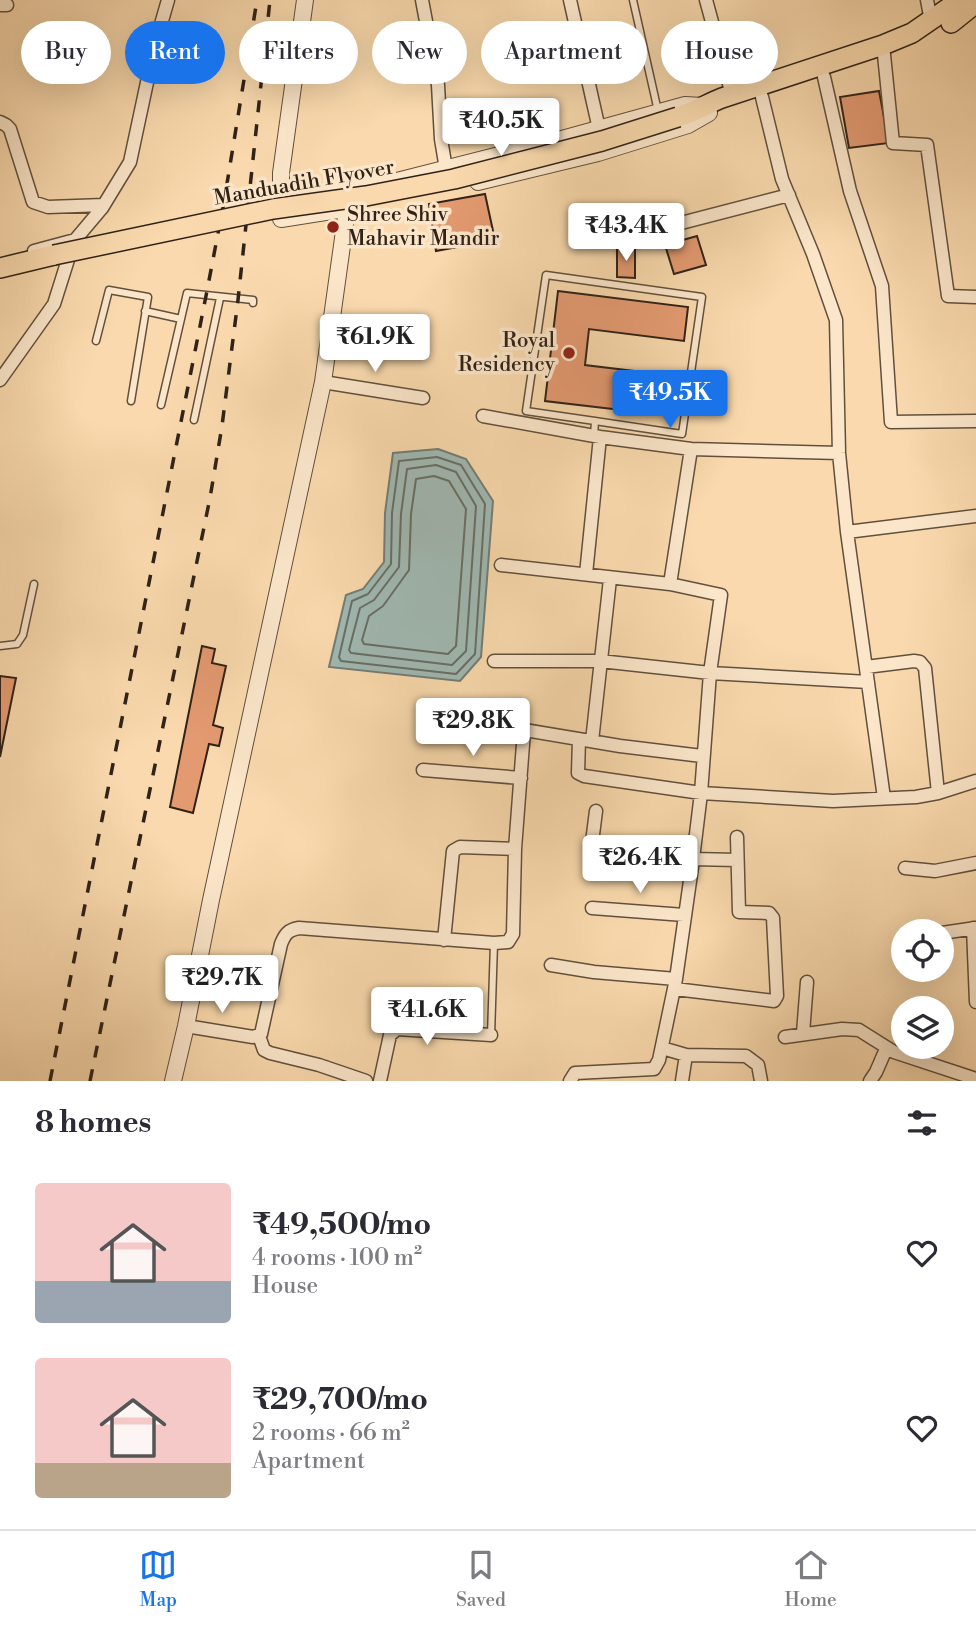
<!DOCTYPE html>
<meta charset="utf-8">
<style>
body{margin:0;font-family:"Libre Bodoni",serif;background:#f7f7f7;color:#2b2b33;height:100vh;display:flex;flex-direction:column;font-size:26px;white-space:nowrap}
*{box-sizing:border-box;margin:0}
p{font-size:23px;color:#7c7c81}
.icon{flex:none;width:38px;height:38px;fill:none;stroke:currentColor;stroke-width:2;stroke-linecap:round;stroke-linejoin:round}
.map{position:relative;height:1081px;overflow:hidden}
.drawer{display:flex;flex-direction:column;background:#fff;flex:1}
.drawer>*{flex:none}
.banner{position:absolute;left:21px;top:21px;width:934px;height:63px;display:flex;gap:14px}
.tools{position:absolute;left:891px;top:919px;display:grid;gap:14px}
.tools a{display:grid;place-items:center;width:63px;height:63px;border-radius:50%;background:#fff;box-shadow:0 7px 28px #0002;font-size:35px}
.price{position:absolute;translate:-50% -60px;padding:0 16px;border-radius:7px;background:#fff;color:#222;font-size:23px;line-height:46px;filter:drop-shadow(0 2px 4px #0008)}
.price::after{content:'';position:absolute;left:50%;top:42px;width:21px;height:16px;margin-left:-10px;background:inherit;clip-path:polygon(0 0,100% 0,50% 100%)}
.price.selected{background:#1a73e8;color:#fff}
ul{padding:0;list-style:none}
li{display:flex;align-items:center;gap:21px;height:175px;padding:0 35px}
li span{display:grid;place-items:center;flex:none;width:196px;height:140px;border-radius:7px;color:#555}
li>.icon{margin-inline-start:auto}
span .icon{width:84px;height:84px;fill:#fffc;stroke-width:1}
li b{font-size:30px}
h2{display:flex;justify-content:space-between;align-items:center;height:84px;padding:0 35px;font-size:30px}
.tag{padding:0 24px;border-radius:32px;background:#fff;box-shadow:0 7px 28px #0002;font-size:24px;line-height:63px}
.tag.selected{background:#1a73e8;color:#fff}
.dock{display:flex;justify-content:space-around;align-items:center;height:98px;border-top:2px solid #e1e1e2;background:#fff;font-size:19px;color:#7c7c81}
.dock a{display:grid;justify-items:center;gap:4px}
.dock .selected{color:#1a73e8}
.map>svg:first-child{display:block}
.water{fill:#a0b9b3;stroke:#737d75;stroke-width:2}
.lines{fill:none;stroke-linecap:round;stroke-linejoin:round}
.shore{stroke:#686e66;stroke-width:2}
.building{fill:#e49a71;stroke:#302218;stroke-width:2}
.service-casing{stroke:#62503d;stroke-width:9}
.minor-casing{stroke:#62503d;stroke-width:15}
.tertiary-casing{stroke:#62503d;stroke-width:18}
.primary-casing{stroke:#302218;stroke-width:22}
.service{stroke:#fbe6ca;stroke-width:6}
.minor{stroke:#fbe6ca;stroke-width:12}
.tertiary{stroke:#fbe6ca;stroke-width:16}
.primary{stroke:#f9d9ad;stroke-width:19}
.rail{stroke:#302218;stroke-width:3.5;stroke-dasharray:12 12;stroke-linecap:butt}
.primary-bridge-casing{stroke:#302218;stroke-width:22;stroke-linecap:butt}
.primary-bridge{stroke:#f9d9ad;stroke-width:19}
.poi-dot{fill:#8f2418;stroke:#fbe6ca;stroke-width:2.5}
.labels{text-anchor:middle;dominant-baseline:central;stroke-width:7;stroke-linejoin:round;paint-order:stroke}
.street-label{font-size:21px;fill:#302218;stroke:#fbe6ca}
.poi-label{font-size:21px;fill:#302218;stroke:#fbe6ca;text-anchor:start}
</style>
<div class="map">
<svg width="976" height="1081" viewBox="0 0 976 1081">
<rect width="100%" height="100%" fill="#f9d9ad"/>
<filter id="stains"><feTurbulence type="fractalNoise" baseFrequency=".00286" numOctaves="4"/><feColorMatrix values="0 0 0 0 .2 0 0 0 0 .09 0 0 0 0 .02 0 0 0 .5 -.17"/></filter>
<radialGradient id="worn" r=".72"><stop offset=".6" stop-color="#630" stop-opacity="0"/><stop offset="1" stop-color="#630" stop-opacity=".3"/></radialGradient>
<path class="water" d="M438,449L466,459L493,501L481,657L460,681L329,667L346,595L363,589L384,562L385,513L393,453Z"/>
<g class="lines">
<path class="shore" d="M437,457L461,465L485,504L475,654L456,674L341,661L339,657L352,601L368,594L391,564L392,513L399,461Z
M436,465L456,472L476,506L466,651L452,665L351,653L349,650L360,608L374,600L399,567L401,514L407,469Z
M434,476L449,481L466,509L456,646L448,654L364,644L362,640L369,616L383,606L409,570L411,514L416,479Z"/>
</g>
<path class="building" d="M754,24L760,54L733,59L726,30Z
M879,91L889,143L849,148L840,97Z
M485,194L495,240L436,251L429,204Z
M697,236L706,265L674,274L665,245Z
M617,248H635V278L617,277Z
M558,291L688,307L684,341L589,329L585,365L677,376L672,416L545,401Z
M202,646L215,649L212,663L226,666L213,725L223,728L219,746L209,744L193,813L170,807Z
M0,676L16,678L0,757Z"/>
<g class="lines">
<defs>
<path id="service" d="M633,0L658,111
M145,311L181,319
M96,341L109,290L148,297L131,401
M161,405L187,293L253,300V303
M194,420L220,298
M594,436L595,421L526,411L546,275L702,297L682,434L595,421
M0,646L17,644L23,635L34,584
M491,1035L494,943"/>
<path id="minor" d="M422,0L438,85L441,139L446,169
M570,0L599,129
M706,0L732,95
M927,0L931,21
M0,5H7
M883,45L893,143L927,145L948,296L976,297
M824,77L850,191L882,286L891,422L976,421
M762,97L782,179L813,254L836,320L839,453L847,532L884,798
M0,122L6,125L10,129L33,202L48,207L104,205
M627,237L789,195
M34,251L75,240L102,208L130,162L155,45L168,0
M0,380L54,304L72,247
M323,382L423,398
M483,416L600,437L691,449L670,584
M691,449L839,453
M847,532L976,516
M501,565L670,584L721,595L710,673L701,793L692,867L676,979L659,1060L654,1069L575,1073L570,1081
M586,574L600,437
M494,661H600L710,673L868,682
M866,667L914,661L920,662L925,668L938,793
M447,717L620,746L702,756
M579,739L578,773L584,776L701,793L833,801L916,797L938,793L976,781
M592,741L610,579
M423,770L521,778
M596,811L591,850L594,856L692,867
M693,859L737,860
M905,868L935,871L976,863
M592,908L684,915
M973,928L976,1002
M942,933L976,928
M444,940L453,851L460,847L515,849
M551,965L594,972L676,979
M675,989L774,1001L777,996L773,918L769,913L739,912L737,837
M186,1026L253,1037L261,1034L281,944C285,934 288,930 299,928L494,943L508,942L513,934L515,849L524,731
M803,1033L807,982
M259,1036L264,1050L270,1053L319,1065L366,1081
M785,1037L842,1029L859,1030L894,1052L976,1079
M662,1048L686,1055L746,1056L758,1065L761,1081
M380,1081L390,1035L397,1029L491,1035
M682,1081L686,1055
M870,1081L876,1072L886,1049"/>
<path id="tertiary" d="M305,0L281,173V219L357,207
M478,182L598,153L688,125L709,113
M280,197L389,183L551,142L685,105L703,106
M173,1081L186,1026L211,900L323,382L350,188"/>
<path id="primary" d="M951,23L976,3
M678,117C694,112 707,104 722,98L883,45L912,33L960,0
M0,268L54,255"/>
</defs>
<use href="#service" class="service-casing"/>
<use href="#minor" class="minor-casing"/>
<use href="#tertiary" class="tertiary-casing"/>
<use href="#primary" class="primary-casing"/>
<use href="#service" class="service"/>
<use href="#minor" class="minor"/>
<use href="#tertiary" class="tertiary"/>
<use href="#primary" class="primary"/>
<path class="rail" d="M50,1081L206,296L224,202L257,0
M90,1081L210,498L222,426L238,300L270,0"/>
<defs>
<path id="primary-bridge" d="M54,255L273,209L366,196L454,179L602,141L678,117"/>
</defs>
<use href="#primary-bridge" class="primary-bridge-casing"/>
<use href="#primary-bridge" class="primary-bridge"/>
</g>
<g class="poi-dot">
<circle cx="333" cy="227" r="7"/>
<circle cx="569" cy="353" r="7"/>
</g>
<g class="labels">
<g class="street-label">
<text transform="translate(304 183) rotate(-10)">Manduadih Flyover</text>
</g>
<g class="poi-label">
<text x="347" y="215">Shree Shiv<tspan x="347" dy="24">Mahavir Mandir</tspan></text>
<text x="555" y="341" text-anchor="end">Royal<tspan x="555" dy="24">Residency</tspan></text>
</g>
</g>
<rect width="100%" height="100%" filter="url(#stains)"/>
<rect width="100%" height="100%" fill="url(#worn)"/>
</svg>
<div class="tools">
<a><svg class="icon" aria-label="locate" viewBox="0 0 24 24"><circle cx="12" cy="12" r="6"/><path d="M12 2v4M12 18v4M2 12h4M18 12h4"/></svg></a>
<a><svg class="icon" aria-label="layers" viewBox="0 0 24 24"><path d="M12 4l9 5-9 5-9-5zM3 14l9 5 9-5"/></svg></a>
</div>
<b class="price" style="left:501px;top:158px">₹40.5K</b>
<b class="price" style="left:626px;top:263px">₹43.4K</b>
<b class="price" style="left:375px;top:374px">₹61.9K</b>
<b class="price selected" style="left:670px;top:430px">₹49.5K</b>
<b class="price" style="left:473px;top:758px">₹29.8K</b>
<b class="price" style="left:640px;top:895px">₹26.4K</b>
<b class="price" style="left:222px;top:1015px">₹29.7K</b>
<b class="price" style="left:427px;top:1047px">₹41.6K</b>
<div class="banner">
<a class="tag">Buy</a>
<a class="tag selected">Rent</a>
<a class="tag">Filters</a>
<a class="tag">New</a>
<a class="tag">Apartment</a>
<a class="tag">House</a>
</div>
</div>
<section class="drawer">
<h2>8 homes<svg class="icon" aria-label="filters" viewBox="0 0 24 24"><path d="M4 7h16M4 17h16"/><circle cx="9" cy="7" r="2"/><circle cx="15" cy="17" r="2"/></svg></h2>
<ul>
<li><span style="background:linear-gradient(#f6c9c9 70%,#9aa5b1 0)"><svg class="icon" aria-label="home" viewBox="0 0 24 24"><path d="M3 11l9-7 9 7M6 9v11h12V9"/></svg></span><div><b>₹49,500/mo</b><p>4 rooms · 100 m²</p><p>House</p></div><svg class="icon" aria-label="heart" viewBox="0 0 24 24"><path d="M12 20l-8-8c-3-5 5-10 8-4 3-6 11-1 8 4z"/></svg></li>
<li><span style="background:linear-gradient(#f6c9c9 75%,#b9a48a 0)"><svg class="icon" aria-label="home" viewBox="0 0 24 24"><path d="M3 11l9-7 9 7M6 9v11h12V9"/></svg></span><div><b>₹29,700/mo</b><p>2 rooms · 66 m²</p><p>Apartment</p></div><svg class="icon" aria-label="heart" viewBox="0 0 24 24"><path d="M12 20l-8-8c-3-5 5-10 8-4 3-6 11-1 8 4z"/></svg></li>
</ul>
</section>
<nav class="dock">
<a class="selected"><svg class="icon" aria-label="map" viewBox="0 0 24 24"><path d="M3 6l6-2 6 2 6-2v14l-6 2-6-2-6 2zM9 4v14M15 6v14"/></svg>Map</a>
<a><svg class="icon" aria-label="saved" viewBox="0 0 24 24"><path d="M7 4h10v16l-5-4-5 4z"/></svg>Saved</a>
<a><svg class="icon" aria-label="home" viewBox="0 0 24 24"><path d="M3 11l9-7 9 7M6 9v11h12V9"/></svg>Home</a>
</nav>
